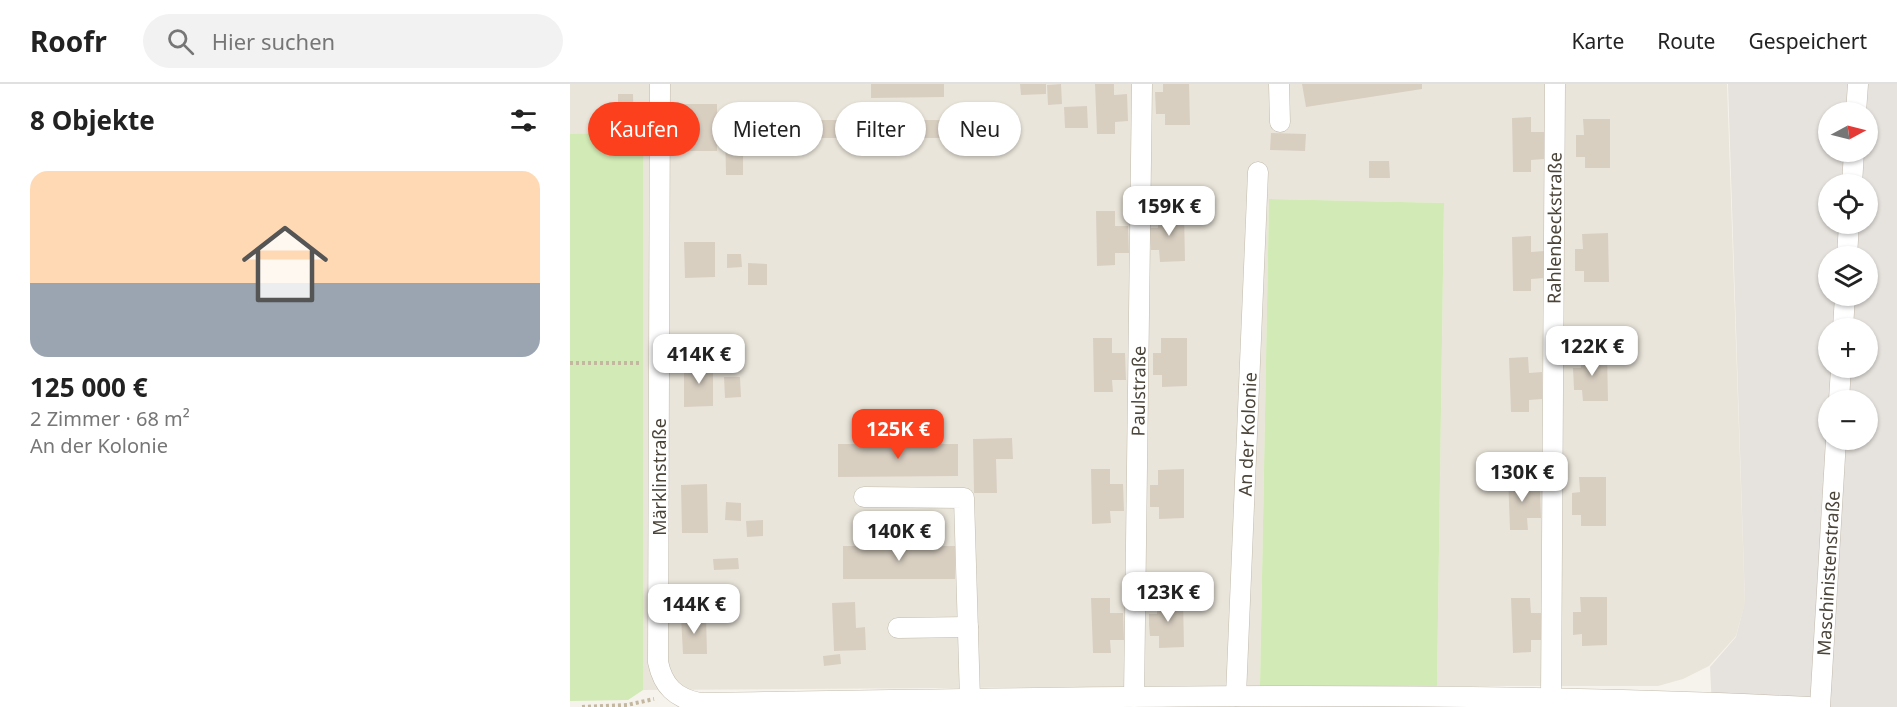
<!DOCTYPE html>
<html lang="de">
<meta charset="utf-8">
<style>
body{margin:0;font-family:"Noto Sans",sans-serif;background:#f2f2f2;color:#222;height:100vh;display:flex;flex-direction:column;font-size:22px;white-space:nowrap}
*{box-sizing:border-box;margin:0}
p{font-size:20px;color:#767676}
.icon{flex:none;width:33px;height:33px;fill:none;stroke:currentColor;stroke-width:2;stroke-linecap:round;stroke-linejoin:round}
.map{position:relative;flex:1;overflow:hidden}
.side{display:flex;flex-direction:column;background:#fff;width:570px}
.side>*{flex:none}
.guide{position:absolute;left:18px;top:18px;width:570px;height:54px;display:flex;gap:12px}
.needle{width:39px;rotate:83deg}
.buttons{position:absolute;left:1248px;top:18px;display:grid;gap:12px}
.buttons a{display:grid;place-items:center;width:60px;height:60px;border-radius:50%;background:#fff;box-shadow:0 2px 4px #0004;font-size:30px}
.price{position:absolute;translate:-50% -51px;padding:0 14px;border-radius:12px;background:#fff;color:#222;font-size:20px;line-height:39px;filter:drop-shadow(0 2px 3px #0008)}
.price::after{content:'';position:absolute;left:50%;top:36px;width:18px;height:14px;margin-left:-9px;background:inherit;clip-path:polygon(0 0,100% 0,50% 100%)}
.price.active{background:#fc3f1d;color:#fff}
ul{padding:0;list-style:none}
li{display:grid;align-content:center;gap:12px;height:318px;padding:0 30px}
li+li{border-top:2px solid #e0e0e0}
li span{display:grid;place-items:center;height:186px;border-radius:18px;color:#555}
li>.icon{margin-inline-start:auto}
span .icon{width:108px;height:108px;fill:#fffc;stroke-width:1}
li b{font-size:26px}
h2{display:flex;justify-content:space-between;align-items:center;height:72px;padding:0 30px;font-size:26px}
.chip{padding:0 21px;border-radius:27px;background:#fff;box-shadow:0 2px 4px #0004;font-size:21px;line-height:54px}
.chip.active{background:#fc3f1d;color:#fff}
header{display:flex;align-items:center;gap:36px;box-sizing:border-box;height:84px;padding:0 30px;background:#fff;border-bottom:2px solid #e0e0e0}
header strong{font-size:28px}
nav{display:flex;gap:33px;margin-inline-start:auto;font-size:21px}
.search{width:420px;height:54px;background:#f2f2f2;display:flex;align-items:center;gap:15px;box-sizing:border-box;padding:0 21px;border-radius:33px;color:#767676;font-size:22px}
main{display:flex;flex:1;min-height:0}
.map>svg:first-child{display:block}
.residential{fill:#eae5da}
.industrial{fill:#e6e2dd;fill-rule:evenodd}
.green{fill:#d2eab5}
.building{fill:#d8cfc1}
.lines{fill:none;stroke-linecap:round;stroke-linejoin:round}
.minor-casing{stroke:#c2bbae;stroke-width:21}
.path{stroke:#c4b79f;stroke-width:4;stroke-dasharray:3 3;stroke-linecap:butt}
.minor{stroke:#fff;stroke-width:20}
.labels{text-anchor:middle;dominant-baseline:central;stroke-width:4.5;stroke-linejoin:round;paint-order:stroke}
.street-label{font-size:18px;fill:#4b4439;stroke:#fff}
</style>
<header>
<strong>Roofr</strong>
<div class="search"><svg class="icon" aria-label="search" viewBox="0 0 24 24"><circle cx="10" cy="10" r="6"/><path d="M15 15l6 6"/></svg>Hier suchen</div>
<nav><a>Karte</a><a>Route</a><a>Gespeichert</a></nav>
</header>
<main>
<section class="side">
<h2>8 Objekte<svg class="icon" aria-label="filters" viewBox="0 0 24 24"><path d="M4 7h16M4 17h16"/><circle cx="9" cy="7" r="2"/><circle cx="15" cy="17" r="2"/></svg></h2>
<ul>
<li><span style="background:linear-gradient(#ffd9b3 60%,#9aa5b1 0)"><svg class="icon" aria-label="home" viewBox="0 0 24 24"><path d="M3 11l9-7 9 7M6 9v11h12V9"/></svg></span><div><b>125 000 €</b><p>2 Zimmer · 68 m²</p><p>An der Kolonie</p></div></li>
</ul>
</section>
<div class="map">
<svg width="1327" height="623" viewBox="0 0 1327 623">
<rect width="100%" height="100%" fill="#f6f3ec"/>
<path class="residential" d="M0,0H1157L1175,519L1166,552L1139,582L1113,595L1088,602H867L874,119L699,115L690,602L73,606V50H0Z"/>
<path class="industrial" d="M1158,0H1327V623H1142L1140,583L1166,553L1175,518ZM1258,28H1298V68H1258ZM1258,100H1298V140H1258ZM1258,172H1298V212H1258ZM1258,244H1298V284H1258ZM1258,316H1298V356H1258Z"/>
<path class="green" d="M73,49V606L58,616L0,617V50Z
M699,115L874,119L867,602H690Z"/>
<path class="building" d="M301,0H374V13L301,14Z
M450,0H476V10L451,11Z
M491,0L492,20L478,21L477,1Z
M525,0H544V11L557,10L558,37L545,38V50H527Z
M593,0H619L620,41H595V30H586L585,8H593Z
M732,0H852V5L736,23Z
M48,10H63L64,47H48Z
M114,20H147V67H115Z
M517,22L518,44H495L494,23Z
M961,33V48H974V75L961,76V88H943L942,34Z
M1013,35H1040V84H1015V73H1006V51H1014Z
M247,36H375V54H247Z
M155,45H173V91H156Z
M701,49L736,50L735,67L700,66Z
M799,77H819L820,94H799Z
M526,127H545V142H558L559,169H545V181L527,182Z
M614,128L615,177L590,178L589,166H581L580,144H588V129Z
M1038,149L1039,198H1014V187H1005V165H1013L1012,150Z
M961,152V168L974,167L975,194L961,195V207H943L942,153Z
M114,158H145V193L115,194Z
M157,170H171L172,183L157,184Z
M178,179L197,180V201H178Z
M523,254H542V269H555L556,296H542L543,308H524Z
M591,254H617V302L592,303V291H583V269H591Z
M1037,268L1038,317H1013L1012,306H1004L1003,284H1011V269Z
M958,273L959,289L972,288V315L959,316V328H941L939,274Z
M143,278V322L114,323V279Z
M154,293H170L171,313L155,314Z
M442,354L443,375H426L427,409H404L403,355Z
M268,360H388V392L268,393Z
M521,385H540V400H553L554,427H540L541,439L522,440Z
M614,385V434L589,435V423H580V401H588V386Z
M957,391V407L970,406L971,434H957L958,446H940L938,392Z
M1009,393H1036V442H1011V431H1002V409L1010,408Z
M137,400L138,449H112L111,401Z
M156,418L171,419V437L155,436Z
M193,436V452L177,453L176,437Z
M273,462H385V495H273Z
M168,474L169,485L144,486L143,475Z
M1010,513H1037V561L1012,562V550L1003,551V528H1011Z
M521,514H540V529H553L554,556H540L541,569H523Z
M613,514L614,563L589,564V552H580L579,541V530H587V515Z
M941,514H960L961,529H973L974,556H961V568L943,569Z
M285,518L286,544L295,543L296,566L264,567L262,519Z
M136,531L137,570H113L111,532Z
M270,570L271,580L254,582L253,572Z"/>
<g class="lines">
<defs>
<g id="minor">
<path d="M90,0L88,578C93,602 105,614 130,619C500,613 870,605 1239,623"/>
<path d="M709,0L710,38"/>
<path d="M1286,28L1288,0"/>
<path d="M1282,100L1284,68"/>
<path d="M1277,172L1279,140"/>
<path d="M1273,244L1275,212"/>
<path d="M1269,316L1271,284"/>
<path d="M294,413L394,414L400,615"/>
<path d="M328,544L398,543"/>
<path id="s1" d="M666,612L688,88"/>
<path id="s2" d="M564,613L572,0"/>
<path id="s3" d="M981,614L985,0"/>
<path id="s4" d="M1250,623L1266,356"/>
</g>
</defs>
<use href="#minor" class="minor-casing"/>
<path class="path" d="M0,279H70
M12,623L57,621L84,615"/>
<use href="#minor" class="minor"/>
</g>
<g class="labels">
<g class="street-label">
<text stroke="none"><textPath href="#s3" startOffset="470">Rahlenbeckstraße</textPath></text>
<text stroke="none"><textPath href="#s2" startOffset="306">Paulstraße</textPath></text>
<text stroke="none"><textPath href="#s1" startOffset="262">An der Kolonie</textPath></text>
<text transform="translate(89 393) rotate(-90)">Märklinstraße</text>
<text stroke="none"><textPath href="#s4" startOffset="134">Maschinistenstraße</textPath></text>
</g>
</g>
</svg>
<div class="buttons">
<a><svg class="needle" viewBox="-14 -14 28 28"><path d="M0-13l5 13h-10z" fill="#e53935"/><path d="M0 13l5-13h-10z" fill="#767676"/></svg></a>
<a><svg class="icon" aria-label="locate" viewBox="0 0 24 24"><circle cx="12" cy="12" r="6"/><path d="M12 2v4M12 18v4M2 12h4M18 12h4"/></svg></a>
<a><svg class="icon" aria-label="layers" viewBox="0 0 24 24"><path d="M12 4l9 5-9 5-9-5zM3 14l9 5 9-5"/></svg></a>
<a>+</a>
<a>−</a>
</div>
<b class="price" style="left:599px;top:153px">159K €</b>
<b class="price" style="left:1022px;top:293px">122K €</b>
<b class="price" style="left:129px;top:301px">414K €</b>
<b class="price active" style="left:328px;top:376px">125K €</b>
<b class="price" style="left:952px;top:419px">130K €</b>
<b class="price" style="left:329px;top:478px">140K €</b>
<b class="price" style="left:598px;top:539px">123K €</b>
<b class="price" style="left:124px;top:551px">144K €</b>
<div class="guide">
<a class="chip active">Kaufen</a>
<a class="chip">Mieten</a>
<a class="chip">Filter</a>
<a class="chip">Neu</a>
</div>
</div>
</main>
